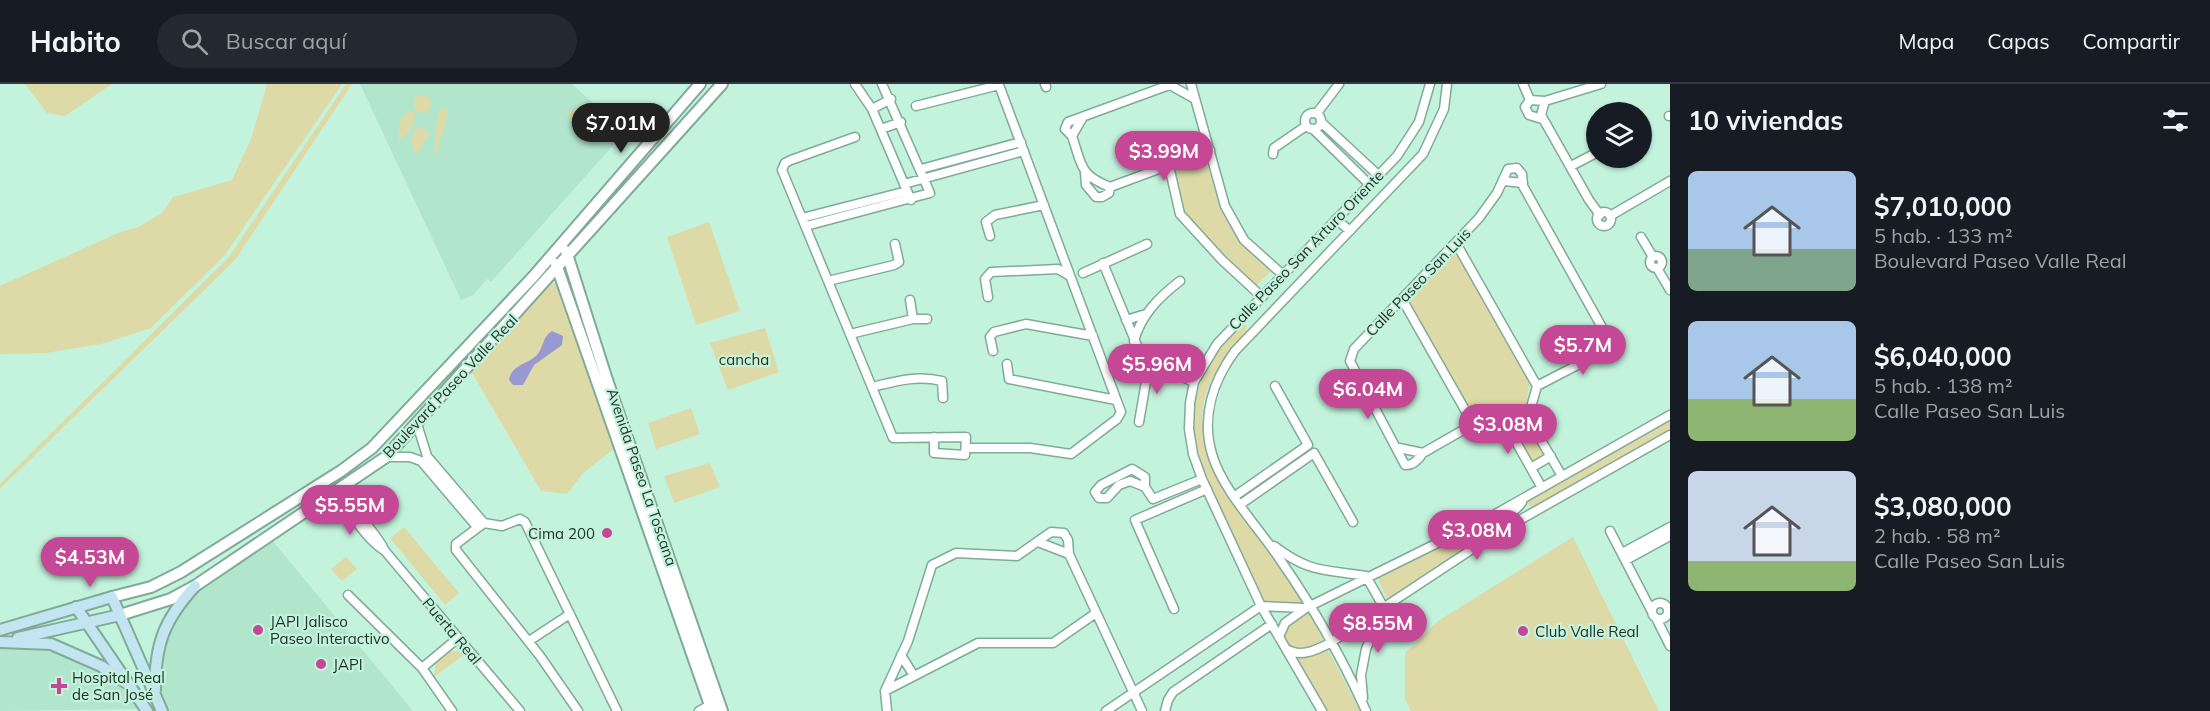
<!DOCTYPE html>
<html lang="es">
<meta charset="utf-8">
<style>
body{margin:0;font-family:Mulish,sans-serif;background:#242831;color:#f1f3f6;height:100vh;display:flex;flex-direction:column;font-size:22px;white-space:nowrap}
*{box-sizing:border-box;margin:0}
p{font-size:20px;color:#9ea1a6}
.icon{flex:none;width:33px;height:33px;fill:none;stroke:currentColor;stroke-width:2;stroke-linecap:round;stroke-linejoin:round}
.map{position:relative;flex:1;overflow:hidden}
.sheet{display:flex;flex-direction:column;background:#171b24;width:540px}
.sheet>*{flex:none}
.controls{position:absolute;left:1586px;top:18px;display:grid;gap:12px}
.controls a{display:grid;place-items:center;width:66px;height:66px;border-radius:50%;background:#171b24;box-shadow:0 2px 4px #0004;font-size:30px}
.price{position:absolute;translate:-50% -51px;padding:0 14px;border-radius:21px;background:#c54897;color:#fff;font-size:20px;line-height:39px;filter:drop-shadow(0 2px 3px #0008)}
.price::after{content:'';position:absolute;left:50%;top:36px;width:18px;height:14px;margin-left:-9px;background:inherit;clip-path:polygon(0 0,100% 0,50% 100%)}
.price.selected{background:#222;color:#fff}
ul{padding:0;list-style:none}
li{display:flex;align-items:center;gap:18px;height:150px;padding:0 18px}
li span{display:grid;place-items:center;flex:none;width:168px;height:120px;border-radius:9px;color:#555}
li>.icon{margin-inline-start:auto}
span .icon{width:72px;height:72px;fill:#fffc;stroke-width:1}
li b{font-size:26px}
h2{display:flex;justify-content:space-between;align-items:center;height:72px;padding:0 18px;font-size:26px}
header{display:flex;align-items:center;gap:36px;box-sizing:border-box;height:84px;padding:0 30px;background:#171b24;border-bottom:2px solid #363941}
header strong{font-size:28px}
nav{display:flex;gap:33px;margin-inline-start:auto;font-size:21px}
.search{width:420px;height:54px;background:#242831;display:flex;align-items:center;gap:15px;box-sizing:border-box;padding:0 21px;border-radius:33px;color:#9ea1a6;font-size:22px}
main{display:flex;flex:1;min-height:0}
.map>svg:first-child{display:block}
.built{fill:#b1e6cd}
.green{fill:#dddaa7}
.water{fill:#9998d3}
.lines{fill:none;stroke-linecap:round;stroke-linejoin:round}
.minor-casing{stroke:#7fab97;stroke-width:11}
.tertiary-casing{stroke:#7fab97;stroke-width:14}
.secondary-casing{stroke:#7fab97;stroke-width:14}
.minor{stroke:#fff;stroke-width:8}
.tertiary{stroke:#fff;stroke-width:10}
.secondary{stroke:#c2e5f1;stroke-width:10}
.poi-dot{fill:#c54897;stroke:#c4f3dd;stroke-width:2}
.labels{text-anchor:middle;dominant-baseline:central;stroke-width:4.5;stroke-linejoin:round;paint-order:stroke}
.street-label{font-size:15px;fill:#20322a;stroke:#c4f3dd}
.park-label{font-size:15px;fill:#333113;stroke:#c4f3dd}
.poi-label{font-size:15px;fill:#20322a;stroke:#c4f3dd;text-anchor:start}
</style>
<header>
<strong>Habito</strong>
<div class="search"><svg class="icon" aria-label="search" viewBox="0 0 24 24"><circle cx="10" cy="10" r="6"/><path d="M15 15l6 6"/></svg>Buscar aquí</div>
<nav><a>Mapa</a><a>Capas</a><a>Compartir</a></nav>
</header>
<main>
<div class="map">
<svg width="1670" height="627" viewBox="0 0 1670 627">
<rect width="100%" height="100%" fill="#c4f3dd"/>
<path class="built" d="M360,0H572L625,48L491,198L487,195L473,211L461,216Z
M272,456L413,627H166L159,604L158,580L175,533L190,513L203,503Z
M12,562L49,565L83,578L130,610L141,625L0,627V564Z"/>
<path class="green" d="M25,0H112L65,32L47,29Z
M267,0H342L225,171L151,244L101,260L46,269L0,270V202L118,149L138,143L162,129L173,113L232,96L251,55Z
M346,0H352L235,176L0,405V400L229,173Z
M413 20a9 9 0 1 1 18 0a9 9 0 1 1-18 0Z
M442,23L449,27L436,70L434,69L437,35Z
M571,26H577L598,44L594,52L567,31Z
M408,27H413L416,32L410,46L398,58L400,37Z
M420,43L430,49L416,71L411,58L414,47Z
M1205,72L1220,125L1242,159L1272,186L1256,202L1184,130L1173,85Z
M709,138L740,227L696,241L667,153Z
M1455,165L1530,297L1524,334L1545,370L1532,378L1499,320L1474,334L1408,215Z
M549,199L560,200L615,364L583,389L567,410L541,407L471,287Z
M1242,239L1247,242L1246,248C1232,269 1215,284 1206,309C1183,380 1272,461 1303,521L1263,518C1249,487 1235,456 1221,426C1184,346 1178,307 1242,239Z
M765,244L779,288L728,306L710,259Z
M691,324L700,350L656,365L648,339Z
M1670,335V349L1534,427L1525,417Z
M710,379L720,403L674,419L664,392Z
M1488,437L1493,446L1388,517L1376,491Z
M404,443L459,509L445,521L390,454Z
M1573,453L1659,627H1411L1405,615V569L1438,537Z
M346,473L357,485L342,497L331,485Z
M1308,528L1323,556L1312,563L1291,564L1285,559V547L1294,536Z
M1328,566L1360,627H1327L1295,574H1308Z
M461,567L466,569L434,593L436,577L447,568Z"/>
<path class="water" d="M552,247L563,252L562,261L534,281L523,301H513L509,296C512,280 527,281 537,271C544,263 542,253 552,247Z"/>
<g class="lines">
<defs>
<path id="minor" d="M855,0L872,25L911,116
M1045,0L1046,3
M1191,0L1225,122L1244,156L1283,191
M1523,0L1530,16
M1170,1L1195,15
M916,22L999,1L1121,328L1117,335L1071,370L1030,364H966
M872,25L891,15
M1305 37a8 8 0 1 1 16 0a8 8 0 1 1-16 0Z
M1317,29L1339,0
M1669,32H1670
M1083,33L1072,52C1082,81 1079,91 1110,103L1210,66
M1542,35L1529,31L1525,23L1530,16L1545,17
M1321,38L1378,91
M1641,44L1643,43
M881,45L901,38
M1313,45L1369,100
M1072,52L1065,45L1068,38L1172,0
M855,53L791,76L785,79L782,86L893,354L966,353L965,371L934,369V353
M1273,70L1274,64L1306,42
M1169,82L1180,130L1222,176L1262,213
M1571,82L1596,69
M921,85L1021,58
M1085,88L1086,101L1096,113H1102L1109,109L1110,103
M1504,97L1523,99
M904,100L1024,67
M1597 135a7 7 0 1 1 14 0a7 7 0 1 1-14 0Z
M1600,131L1589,116L1541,31L1545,17L1601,0
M1610,132L1670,97
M802,134L907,107
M1336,135L1350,147
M806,142L930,109L882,0
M990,152L986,138L995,131L1044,121
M1641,153L1653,173
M1456,159L1537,302
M1650 178a6 6 0 1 1 12 0a6 6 0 1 1-12 0Z
M1103,179L1143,276L1194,298
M1657,184L1670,206
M1083,189L1147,160
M828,197L894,181L899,178L895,160
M988,213L985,195L991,188L1058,185L1070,192
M1402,215L1473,340
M910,216L913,235
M1126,236L1146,230
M850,250L913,235H927
M1134,257C1141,231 1159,213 1180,197
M1137,264L1199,287
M993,267L990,253L994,248L1026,240L1093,252
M1599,268L1604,247
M1007,280L1009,295L1116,316
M872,303C897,297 917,291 942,297L943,314
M1139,338L1149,280
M417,340L427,372L484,439
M1399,364L1423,369
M386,373H410L421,377L477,443
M1531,384L1551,372
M348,401C347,425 375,445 385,467L520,627
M1145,403L1130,397L1119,401L1107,414H1099L1095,408L1101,401L1132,385L1145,393V403L1153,415L1202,395
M1542,404L1498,326L1423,369C1419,375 1413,382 1405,381L1350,277L1354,265L1479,134L1497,109L1508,85L1517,84L1522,90L1523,102L1604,247L1616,255V261L1537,302L1528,334L1562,392
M1235,412L1308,361L1275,302
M328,414C353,424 362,453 385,467
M1241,420L1314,369L1353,438
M1502,446L1499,440C1503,430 1517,428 1522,418
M1610,447L1651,526
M1038,458L1069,470
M1274,462C1311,490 1325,485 1366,492L1384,524L1366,565L1361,591L1363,614
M1622,469L1670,443
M1626,476L1670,452
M348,511L422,584L458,554
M1652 527a8 8 0 1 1 16 0a8 8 0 1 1-16 0Z
M1174,525L1135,436L1207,405
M1656,534L1670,562
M1279,553L1285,539L1306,524L1492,432L1670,331
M529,557L570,530
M1286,565C1301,574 1316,566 1330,559L1495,450L1670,351
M901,571L914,592
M422,584L452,627
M885,607L978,559H1053L1096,529
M578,627L540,572L456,466V460L484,439L502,442L520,435L525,438L617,627
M699,627L710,621
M887,627L885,607L908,557L932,481L956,469L1017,472L1051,448L1064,449L1068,456L1069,470L1142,627
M1106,627L1261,522L1305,524
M1165,627L1168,616L1173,608L1272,540
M1322,627L1261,522L1202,395L1193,370L1189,345L1190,319L1194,298L1217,260L1397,72L1419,38L1430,0
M1366,627C1343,576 1313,523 1281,477C1260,445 1222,406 1212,370C1201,333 1213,297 1235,267L1423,70L1444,25L1447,0"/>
<path id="tertiary" d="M566,167L607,296L722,627
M556,180L712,627
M112,513L151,503L181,488L341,387L372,364L533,193L700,0
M120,531L171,515L195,502L386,373L722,0"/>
<path id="secondary" d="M76,523L147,627
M0,546L112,513L162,627
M18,554L120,531
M0,558L51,560L101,582L128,600
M155,606C155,560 164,536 195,502"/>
</defs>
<use href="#minor" class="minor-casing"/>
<use href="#tertiary" class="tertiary-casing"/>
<use href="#secondary" class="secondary-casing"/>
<use href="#minor" class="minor"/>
<use href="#tertiary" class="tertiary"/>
<use href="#secondary" class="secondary"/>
</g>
<g class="poi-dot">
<circle cx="607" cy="449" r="6"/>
<circle cx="258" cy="546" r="6"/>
<circle cx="1523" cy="547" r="6"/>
<circle cx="321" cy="580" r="6"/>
<path d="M56 593h6v6h6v6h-6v6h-6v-6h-6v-6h6z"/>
</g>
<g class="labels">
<g class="street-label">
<text transform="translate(1306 166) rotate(-46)">Calle Paseo San Arturo Oriente</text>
<text transform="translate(1418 198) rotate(-46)">Calle Paseo San Luis</text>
<text transform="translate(450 302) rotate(-47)">Boulevard Paseo Valle Real</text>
<text transform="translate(642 393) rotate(71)">Avenida Paseo La Toscana</text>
<text transform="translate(452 547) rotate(50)">Puerta Real</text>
</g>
<g class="park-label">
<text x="744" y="275">cancha</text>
</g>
<g class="poi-label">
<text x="595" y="449" text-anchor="end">Cima 200</text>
<text x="270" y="537">JAPI Jalisco<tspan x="270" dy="17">Paseo Interactivo</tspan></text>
<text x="1535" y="547">Club Valle Real</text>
<text x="333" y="580">JAPI</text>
<text x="72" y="593">Hospital Real<tspan x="72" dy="17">de San José</tspan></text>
</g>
</g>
</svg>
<div class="controls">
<a><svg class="icon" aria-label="layers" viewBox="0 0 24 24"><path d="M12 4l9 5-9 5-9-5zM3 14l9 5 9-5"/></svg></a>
</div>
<b class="price selected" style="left:621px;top:70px">$7.01M</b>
<b class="price" style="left:1164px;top:98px">$3.99M</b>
<b class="price" style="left:1583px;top:292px">$5.7M</b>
<b class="price" style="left:1157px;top:311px">$5.96M</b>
<b class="price" style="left:1368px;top:336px">$6.04M</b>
<b class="price" style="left:1508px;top:371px">$3.08M</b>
<b class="price" style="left:350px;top:452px">$5.55M</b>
<b class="price" style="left:1477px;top:477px">$3.08M</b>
<b class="price" style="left:90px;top:504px">$4.53M</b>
<b class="price" style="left:1378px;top:570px">$8.55M</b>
</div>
<section class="sheet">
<h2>10 viviendas<svg class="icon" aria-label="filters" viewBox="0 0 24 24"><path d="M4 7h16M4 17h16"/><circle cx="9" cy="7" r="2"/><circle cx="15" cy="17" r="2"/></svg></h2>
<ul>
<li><span style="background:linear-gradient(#a9c7e8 65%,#7fa58c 0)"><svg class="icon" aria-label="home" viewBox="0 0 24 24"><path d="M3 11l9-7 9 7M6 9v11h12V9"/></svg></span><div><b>$7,010,000</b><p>5 hab. · 133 m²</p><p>Boulevard Paseo Valle Real</p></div></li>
<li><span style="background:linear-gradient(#a9c7e8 65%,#8fb573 0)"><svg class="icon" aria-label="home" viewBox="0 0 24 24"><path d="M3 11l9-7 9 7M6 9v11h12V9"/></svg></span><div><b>$6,040,000</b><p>5 hab. · 138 m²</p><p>Calle Paseo San Luis</p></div></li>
<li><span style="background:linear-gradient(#c9d6e8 75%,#8fb573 0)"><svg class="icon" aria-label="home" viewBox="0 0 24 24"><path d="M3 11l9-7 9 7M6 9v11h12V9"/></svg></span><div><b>$3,080,000</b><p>2 hab. · 58 m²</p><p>Calle Paseo San Luis</p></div></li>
</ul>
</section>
</main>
